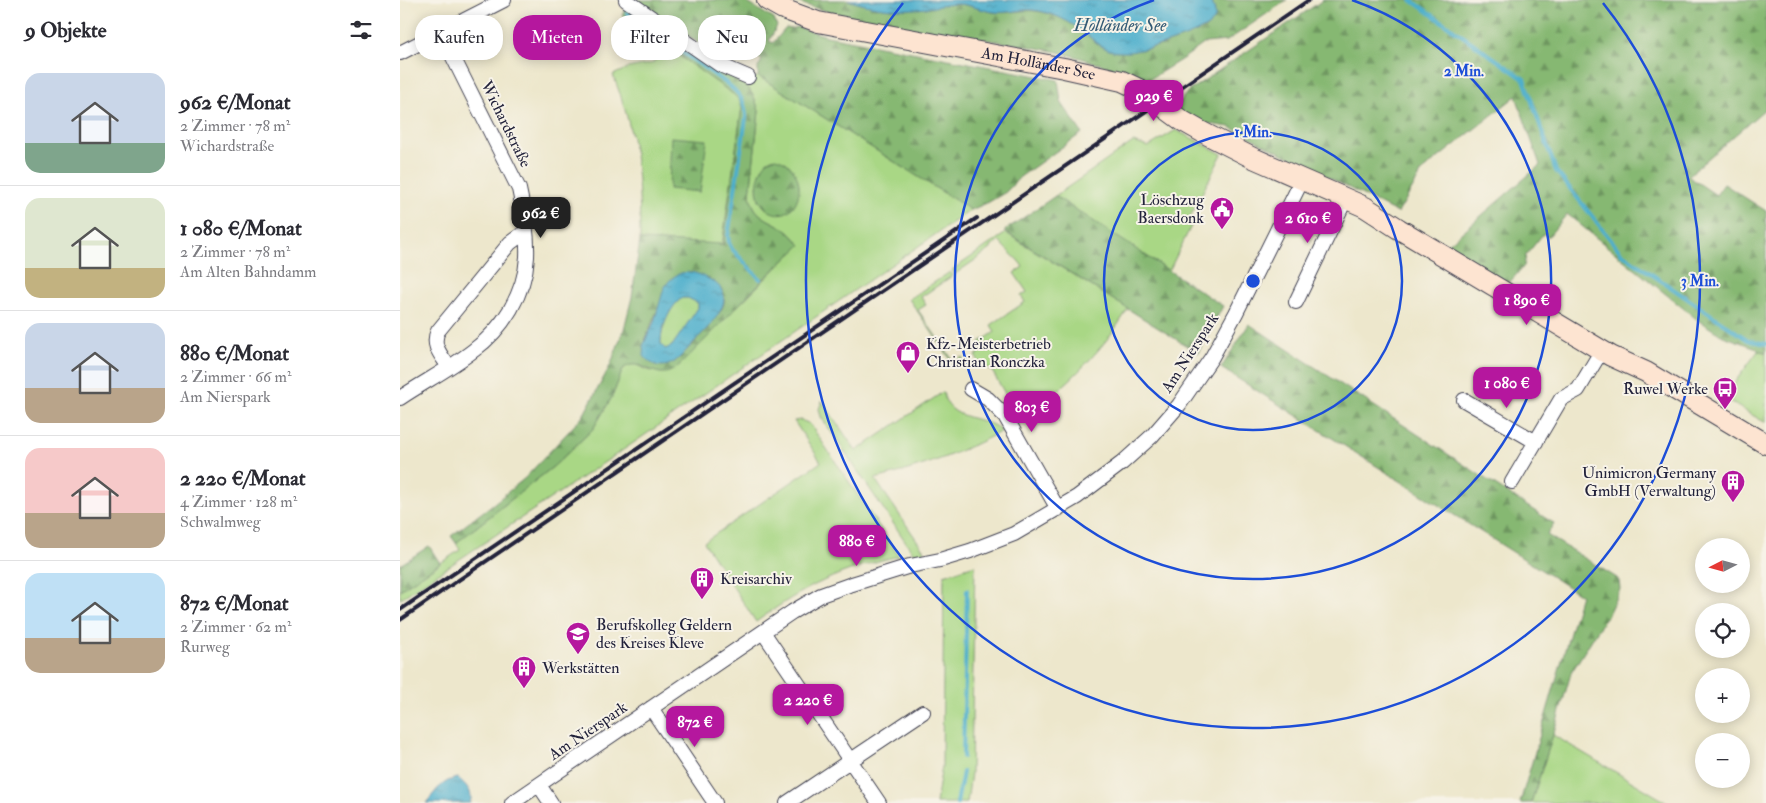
<!DOCTYPE html>
<html lang="de">
<meta charset="utf-8">
<style>
body{margin:0;font-family:"IM FELL Double Pica",serif;background:#f7f7f7;color:#2b2b33;height:100vh;display:flex;flex-direction:column;font-size:19px;white-space:nowrap}
*{box-sizing:border-box;margin:0}
p{font-size:16px;color:#7c7c81}
.icon{flex:none;width:28px;height:28px;fill:none;stroke:currentColor;stroke-width:2;stroke-linecap:round;stroke-linejoin:round}
.map{position:relative;flex:1;overflow:hidden}
.drawer{display:flex;flex-direction:column;background:#fff;width:400px}
.drawer>*{flex:none}
.guide{position:absolute;left:15px;top:15px;width:475px;height:45px;display:flex;gap:10px}
.needle{width:32px;rotate:264deg}
.controls{position:absolute;left:1295px;top:538px;display:grid;gap:10px}
.controls a{display:grid;place-items:center;width:55px;height:55px;border-radius:50%;background:#fff;box-shadow:0 2px 12px #0003;font-size:25px}
.price{position:absolute;translate:-50% -42px;padding:0 11px;border-radius:10px;background:#b5179e;color:#fff;font-size:16px;line-height:32px;filter:drop-shadow(0 1px 2px #0008)}
.price::after{content:'';position:absolute;left:50%;top:30px;width:15px;height:11px;margin-left:-8px;background:inherit;clip-path:polygon(0 0,100% 0,50% 100%)}
.price.current{background:#222;color:#fff}
ul{padding:0;list-style:none}
li{display:flex;align-items:center;gap:15px;height:125px;padding:0 25px}
li+li{border-top:1px solid #e1e1e2}
li span{display:grid;place-items:center;flex:none;width:140px;height:100px;border-radius:15px;color:#555}
li>.icon{margin-inline-start:auto}
span .icon{width:60px;height:60px;fill:#fffc;stroke-width:1}
li b{font-size:21px}
h2{display:flex;justify-content:space-between;align-items:center;height:60px;padding:0 25px;font-size:21px}
.pill{padding:0 18px;border-radius:20px;background:#fff;box-shadow:0 2px 12px #0003;font-size:18px;line-height:45px}
.pill.current{background:#b5179e;color:#fff}
main{display:flex;flex:1;min-height:0}
.map>svg:first-child{display:block}
.grass{fill:#a9d785;stroke:#667c60;fill-rule:evenodd}
.forest{fill:url(#forest-firs);stroke:#546d56;fill-rule:evenodd}
.water{fill:url(#water-ripples);stroke:#386884;fill-rule:evenodd}
.lines{fill:none;stroke-linecap:round;stroke-linejoin:round}
.stream{stroke:#4dafcc;stroke-width:4}
.street-casing{stroke:#404051;stroke-width:16}
.secondary-casing{stroke:#404051;stroke-width:22}
.street{stroke:#fff;stroke-width:14}
.secondary{stroke:#fde4d1;stroke-width:20}
.rail{stroke:#22223b;stroke-width:4}
.ring{fill:none;stroke:#1d4ed8;stroke-width:2.5}
.labels{text-anchor:middle;dominant-baseline:central;stroke-width:4;stroke-linejoin:round;paint-order:stroke}
.street-label{font-size:16px;fill:#22223b;stroke:#f7f3e8}
.poi-label{font-size:16px;fill:#22223b;stroke:#f7f3e8;text-anchor:start}
.water-label{font-size:18px;font-style:italic;fill:#335a75;stroke:#f7f3e8}
.centre{fill:#1d4ed8;stroke:#f7f3e8;stroke-width:2.5}
.ring-label{font-size:15px;text-anchor:middle;font-weight:bold;fill:#1d4ed8;stroke:#f7f3e8;stroke-width:4;stroke-linejoin:round;paint-order:stroke}
</style>
<main>
<section class="drawer">
<h2>9 Objekte<svg class="icon" aria-label="filters" viewBox="0 0 24 24"><path d="M4 7h16M4 17h16"/><circle cx="9" cy="7" r="2"/><circle cx="15" cy="17" r="2"/></svg></h2>
<ul>
<li><span style="background:linear-gradient(#c9d6e8 70%,#7fa58c 0)"><svg class="icon" aria-label="home" viewBox="0 0 24 24"><path d="M3 11l9-7 9 7M6 9v11h12V9"/></svg></span><div><b>962 €/Monat</b><p>2 Zimmer · 78 m²</p><p>Wichardstraße</p></div></li>
<li><span style="background:linear-gradient(#dfe7d0 70%,#c2b280 0)"><svg class="icon" aria-label="home" viewBox="0 0 24 24"><path d="M3 11l9-7 9 7M6 9v11h12V9"/></svg></span><div><b>1 080 €/Monat</b><p>2 Zimmer · 78 m²</p><p>Am Alten Bahndamm</p></div></li>
<li><span style="background:linear-gradient(#c9d6e8 65%,#b9a48a 0)"><svg class="icon" aria-label="home" viewBox="0 0 24 24"><path d="M3 11l9-7 9 7M6 9v11h12V9"/></svg></span><div><b>880 €/Monat</b><p>2 Zimmer · 66 m²</p><p>Am Nierspark</p></div></li>
<li><span style="background:linear-gradient(#f6c9c9 65%,#b9a48a 0)"><svg class="icon" aria-label="home" viewBox="0 0 24 24"><path d="M3 11l9-7 9 7M6 9v11h12V9"/></svg></span><div><b>2 220 €/Monat</b><p>4 Zimmer · 128 m²</p><p>Schwalmweg</p></div></li>
<li><span style="background:linear-gradient(#bfe0f5 65%,#b9a48a 0)"><svg class="icon" aria-label="home" viewBox="0 0 24 24"><path d="M3 11l9-7 9 7M6 9v11h12V9"/></svg></span><div><b>872 €/Monat</b><p>2 Zimmer · 62 m²</p><p>Rurweg</p></div></li>
</ul>
</section>
<div class="map">
<svg width="1366" height="803" viewBox="0 0 1366 803">
<defs>
<pattern id="forest-firs" width="22" height="20" patternUnits="userSpaceOnUse" patternTransform="scale(1.25)"><rect width="22" height="20" fill="#86b872"/><path d="M5 1l3.5 6h-7zM16 11l3.5 6h-7z" fill="#6d955f"/></pattern>
<pattern id="water-ripples" width="26" height="14" patternUnits="userSpaceOnUse" patternTransform="scale(1.25)"><rect width="26" height="14" fill="#4dafcc"/><path d="M2 4q2-2 4 0t4 0M15 11q2-2 4 0t4 0" fill="none" stroke="#408ea7"/></pattern>
</defs>
<rect width="100%" height="100%" fill="#f7f3e8"/>
<filter id="ink" filterUnits="userSpaceOnUse"><feTurbulence type="fractalNoise" baseFrequency=".02" numOctaves="2"/><feDisplacementMap in="SourceGraphic" scale="10" xChannelSelector="R" yChannelSelector="G"/><feConvolveMatrix kernelMatrix="1 2 1 2 8 2 1 2 1" color-interpolation-filters="sRGB"/></filter>
<filter id="wash" filterUnits="userSpaceOnUse"><feTurbulence type="fractalNoise" baseFrequency=".0096" numOctaves="4" result="noise"/><feDisplacementMap in="SourceGraphic" scale="20" xChannelSelector="R" yChannelSelector="G"/><feGaussianBlur stdDeviation="1.12" result="paint"/><feColorMatrix in="noise" values="0 0 0 0 0 0 0 0 0 0 0 0 0 0 0 0 0 1.4 0 .05"/><feComposite in="paint" operator="in"/></filter>
<g filter="url(#wash)">
<rect width="100%" height="100%" fill="#ede7cc"/>
<path class="grass" d="M265,46L333,94L340,101L342,107L322,245L240,240C240,178 236,133 213,75L228,68L253,63Z
M358,76L571,210L229,446L0,599V590L60,550L56,543L154,466L193,429L212,397L223,369C237,358 241,370 253,371C260,371 267,370 273,370C316,329 357,286 400,245C396,239 390,232 383,228C367,218 354,217 350,195L359,111L355,99L346,84ZM386,162C400,177 404,199 386,212L359,200L357,185Z
M776,130L822,154L788,221L792,224L769,271L655,196L733,142L748,147Z
M606,233L728,309C702,352 665,388 625,416L611,404L592,371L580,363L575,356L585,349L580,342L595,332L591,325L625,302L621,296L627,292L614,273L623,267C617,257 606,251 599,241L591,247V249L555,274L552,270Z
M550,272L552,276L521,297L526,305L518,310L554,362L562,357L563,358L562,362L555,366L509,299Z
M282,298H288L298,303V308L272,346L265,349L261,345C260,330 270,306 282,298Z
M1358,351L1366,352V423L1323,398Z
M543,392C548,423 584,414 602,431C561,453 520,468 475,479L525,552L514,554L421,417L419,409L422,401L456,451Z
M401,420L410,424L499,556C442,569 403,587 356,622L304,542L421,462L394,421Z
M575,565L571,773L567,803H536L542,766L544,575Z
M1153,735L1268,803H1131Z"/>
<path class="forest" d="M236,0H343L374,19L377,26L369,41L373,43L386,28L392,29L397,27L427,36L658,80L661,102L682,133L620,177L606,192L589,202L571,210L358,76V67L362,60L358,58C348,65 338,63 326,62Z
M392,0C407,0 435,0 449,0C463,3 478,8 493,9C516,10 536,4 557,4C570,4 582,11 594,12C608,14 622,9 636,11C653,13 670,21 684,32C689,36 695,43 702,46C731,60 779,40 807,27L815,10L811,0H887L827,41L805,43L784,58L745,82C717,70 688,59 658,52C600,40 540,35 481,23C450,18 421,11 392,0Z
M923,0H1366V108L1288,176L1316,195L1324,184L1366,211V352L1358,351L1357,348L1323,336L1299,321L1167,214L1148,237L1144,233L1126,255L1124,266L1108,284L1045,247L1140,165L1116,96L1023,170L998,213L830,127L796,122L776,108L787,92Z
M227,7L320,71L346,84L355,99L359,111L350,195C354,217 367,218 383,228C390,232 395,239 401,245C387,258 372,271 359,284C341,302 324,321 306,339C295,349 285,362 273,370C255,382 240,355 223,369L212,397L193,429L154,466L56,543L51,536L93,504L125,478L183,416L210,366L224,329L232,297L240,240L323,244L342,107L340,101L333,94L222,15ZM295,273L309,279L324,294C324,298 325,302 323,306C319,317 284,354 273,363L245,340L257,311Z
M271,137L307,140L300,192L269,189Z
M375,158C392,161 403,181 398,197C388,230 346,210 360,174C363,165 366,160 375,158Z
M655,196L823,306L798,353L604,231Z
M849,324L1150,521L1154,523L1147,535L1217,578L1219,581L1220,589L1209,612L1171,673L1153,735L1131,803H1120L1181,595L821,368Z
M29,546L40,563L0,590V565Z"/>
<path class="water" d="M448,0H811C813,5 816,12 815,18C811,33 743,51 728,52C722,52 715,52 709,50C701,47 694,40 687,35C671,22 653,12 632,10C619,9 607,14 594,12C582,11 570,4 557,4C547,4 537,7 527,8C501,11 473,9 448,0Z
M289,272C298,273 306,277 314,282C340,300 308,327 294,342C287,349 278,362 268,365C258,368 250,364 244,356L243,346L254,322L264,288L269,281L275,276L281,273ZM282,298H288L298,303V308L272,346L265,349L261,344C260,330 270,306 282,298Z
M58,778C66,785 74,792 70,803H26C36,791 42,780 58,778Z"/>
<g class="lines">
<path class="stream" d="M1011,0L1124,79L1156,171L1222,254L1348,340L1366,344
M227,13L326,83C339,93 346,101 346,118L328,236L329,243L332,249L360,279
M563,757L567,590
M557,803L563,772"/>
</g>
</g>
<g filter="url(#ink)">
<g class="lines">
<defs>
<path id="street" d="M226,0L320,65L348,77
M0,53L104,0
M896,302L946,198
M49,367C41,355 31,345 38,331L110,243L121,235L126,234
M571,389L588,399L605,416L658,509
M0,398C24,382 51,368 74,350C103,329 125,293 127,257C128,234 124,211 119,189L41,33
M1064,400L1136,442
M1112,482L1161,399L1178,390L1202,350
M363,632L479,803
M251,708L315,803
M139,785L151,803
M112,803L392,612L421,595L449,585L510,566L540,560L570,551L614,534L677,497L722,463L752,436L779,405L812,357L836,313L903,178
M387,803L523,712"/>
<g id="secondary">
<path id="s1" d="M367,0L383,9L418,22L664,68L722,81L739,89L781,120L802,132L851,157L965,207L999,229L1211,356L1246,372L1366,444"/>
</g>
</defs>
<use href="#street" class="street-casing"/>
<use href="#secondary" class="secondary-casing"/>
<use href="#street" class="street"/>
<use href="#secondary" class="secondary"/>
<path class="rail" d="M0,610L577,218
M0,620L909,0"/>
</g>
</g>
<g class="ring">
<circle cx="853" cy="281" r="149"/>
<path d="M952 0A298 298 0 1 1 754 0"/>
<path d="M1203 3A447 447 0 1 1 503 3"/>
</g>
<defs>
<symbol id="civic-pin" viewBox="-11 -11 22 30"><path d="M0 17L-7.5 6A9.5 9.5 0 1 1 7.5 6Z" fill="#b5179e" stroke="#f7f3e8"/><path d="M-.6-6.5H3V-4.5H.6V-3L4-1V1h2V6H-6V1h2V-1L-.6-3ZM-1.2 2.5V6h2.4V2.5Z" fill="#fff"/></symbol>
<symbol id="shop-pin" viewBox="-11 -11 22 30"><path d="M0 17L-7.5 6A9.5 9.5 0 1 1 7.5 6Z" fill="#b5179e" stroke="#f7f3e8"/><path d="M-5-2.5h2.3a2.7 3.5 0 0 1 5.4 0H5L5.5 6h-11ZM-1.5-2.5h3a1.5 2.3 0 0 0-3 0Z" fill="#fff"/></symbol>
<symbol id="bus-pin" viewBox="-11 -11 22 30"><path d="M0 17L-7.5 6A9.5 9.5 0 1 1 7.5 6Z" fill="#b5179e" stroke="#f7f3e8"/><path d="M-5-6H5V4H4V6H2V4H-2V6H-4V4H-5ZM-3.5-4V0h7V-4ZM-3.5 1.2v1.5H-2V1.2ZM2 1.2v1.5H3.5V1.2Z" fill="#fff"/></symbol>
<symbol id="building-pin" viewBox="-11 -11 22 30"><path d="M0 17L-7.5 6A9.5 9.5 0 1 1 7.5 6Z" fill="#b5179e" stroke="#f7f3e8"/><path d="M-4-6H4V6H1V3H-1V6H-4ZM-2.5-4.3h1.7v1.8h-1.7ZM.8-4.3h1.7v1.8H.8ZM-2.5-1h1.7V.8h-1.7ZM.8-1h1.7V.8H.8Z" fill="#fff"/></symbol>
<symbol id="school-pin" viewBox="-11 -11 22 30"><path d="M0 17L-7.5 6A9.5 9.5 0 1 1 7.5 6Z" fill="#b5179e" stroke="#f7f3e8"/><path d="M0-5L7-2L0 1L-7-2ZM-4 1L0 2.5L4 1V4Q0 6-4 4Z" fill="#fff"/></symbol>
</defs>
<g fill-rule="evenodd">
<use href="#civic-pin" x="808" y="195" width="28" height="38"/>
<use href="#shop-pin" x="494" y="339" width="28" height="38"/>
<use href="#bus-pin" x="1311" y="375" width="28" height="38"/>
<use href="#building-pin" x="1319" y="468" width="28" height="38"/>
<use href="#building-pin" x="288" y="565" width="28" height="38"/>
<use href="#school-pin" x="164" y="620" width="28" height="38"/>
<use href="#building-pin" x="110" y="654" width="28" height="38"/>
</g>
<g class="labels">
<g class="street-label">
<text stroke="none"><textPath href="#s1" startOffset="280">Am Holländer See</textPath></text>
<text transform="translate(106 124) rotate(64)">Wichardstraße</text>
<text transform="translate(790 353) rotate(-57)">Am Nierspark</text>
<text transform="translate(188 731) rotate(-34)">Am Nierspark</text>
</g>
<g class="poi-label">
<text x="804" y="200" text-anchor="end">Löschzug<tspan x="804" dy="18">Baersdonk</tspan></text>
<text x="526" y="344">Kfz-Meisterbetrieb<tspan x="526" dy="18">Christian Ronczka</tspan></text>
<text x="1308" y="389" text-anchor="end">Ruwel Werke</text>
<text x="1316" y="473" text-anchor="end">Unimicron Germany<tspan x="1316" dy="18">GmbH (Verwaltung)</tspan></text>
<text x="320" y="579">Kreisarchiv</text>
<text x="196" y="625">Berufskolleg Geldern<tspan x="196" dy="18">des Kreises Kleve</tspan></text>
<text x="142" y="668">Werkstätten</text>
</g>
<g class="water-label">
<text x="720" y="25">Holländer See</text>
</g>
</g>
<circle cx="853" cy="281" r="8" class="centre"/>
<g class="ring-label">
<text x="1064" y="76">2 Min.</text>
<text x="853" y="137">1 Min.</text>
<text x="1300" y="286">3 Min.</text>
</g>
</svg>
<div class="controls">
<a><svg class="needle" viewBox="-14 -14 28 28"><path d="M0-13l5 13h-10z" fill="#e53935"/><path d="M0 13l5-13h-10z" fill="#7c7c81"/></svg></a>
<a><svg class="icon" aria-label="locate" viewBox="0 0 24 24"><circle cx="12" cy="12" r="6"/><path d="M12 2v4M12 18v4M2 12h4M18 12h4"/></svg></a>
<a>+</a>
<a>−</a>
</div>
<b class="price" style="left:754px;top:122px">929 €</b>
<b class="price current" style="left:141px;top:239px">962 €</b>
<b class="price" style="left:908px;top:244px">2 610 €</b>
<b class="price" style="left:1127px;top:326px">1 890 €</b>
<b class="price" style="left:1107px;top:409px">1 080 €</b>
<b class="price" style="left:632px;top:433px">803 €</b>
<b class="price" style="left:457px;top:567px">880 €</b>
<b class="price" style="left:408px;top:726px">2 220 €</b>
<b class="price" style="left:295px;top:748px">872 €</b>
<div class="guide">
<a class="pill">Kaufen</a>
<a class="pill current">Mieten</a>
<a class="pill">Filter</a>
<a class="pill">Neu</a>
</div>
</div>
</main>
